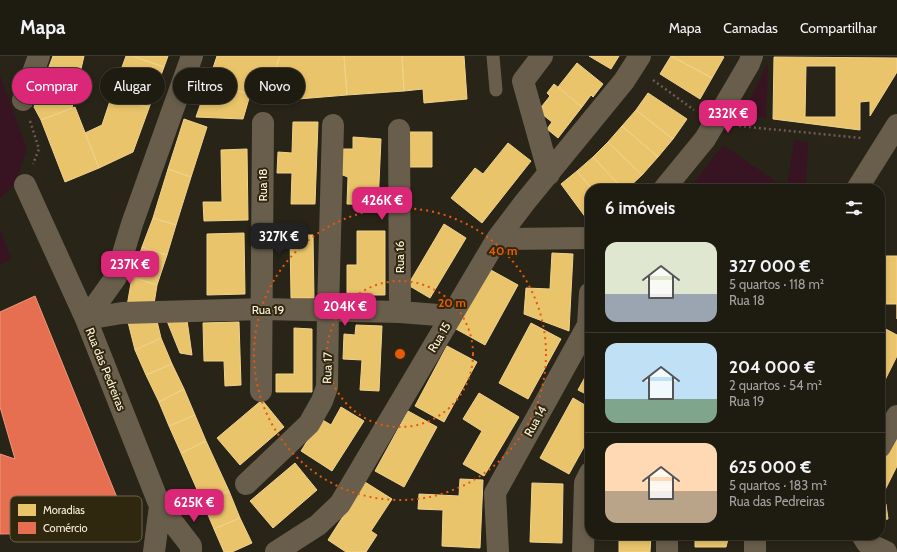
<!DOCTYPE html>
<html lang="pt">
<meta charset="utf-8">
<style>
body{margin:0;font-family:Cabin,sans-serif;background:#2b281f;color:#f1f3f6;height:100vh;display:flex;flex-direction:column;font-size:15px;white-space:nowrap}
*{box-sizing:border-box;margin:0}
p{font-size:13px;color:#a1a19f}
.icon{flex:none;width:22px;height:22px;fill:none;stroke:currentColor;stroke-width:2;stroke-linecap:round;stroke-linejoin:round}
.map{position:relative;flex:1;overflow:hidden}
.details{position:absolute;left:585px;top:128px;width:300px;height:356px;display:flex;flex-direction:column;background:#1e1b11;border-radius:16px;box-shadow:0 2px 6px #0003,0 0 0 1px #3c3931}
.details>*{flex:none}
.hud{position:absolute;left:12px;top:12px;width:380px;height:36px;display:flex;gap:8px}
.price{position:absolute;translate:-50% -34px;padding:0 9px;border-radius:8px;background:#db2777;color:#fff;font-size:13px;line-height:26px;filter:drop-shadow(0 1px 2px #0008)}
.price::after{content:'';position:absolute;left:50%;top:24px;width:12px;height:9px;margin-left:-6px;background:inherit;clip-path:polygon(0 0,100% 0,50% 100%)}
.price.current{background:#222;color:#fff}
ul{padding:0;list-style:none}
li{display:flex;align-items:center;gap:12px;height:100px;padding:0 20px}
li+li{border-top:1px solid #3c3931}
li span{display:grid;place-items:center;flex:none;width:112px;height:80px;border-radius:12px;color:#555}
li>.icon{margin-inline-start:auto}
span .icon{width:48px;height:48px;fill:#fffc;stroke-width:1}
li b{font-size:17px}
h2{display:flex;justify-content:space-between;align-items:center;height:48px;padding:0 20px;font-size:17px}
.pill{padding:0 14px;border-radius:18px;background:#1e1b11;box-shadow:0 2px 6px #0003,0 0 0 1px #3c3931;font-size:14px;line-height:36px}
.pill.current{background:#db2777;color:#fff}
header{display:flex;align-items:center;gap:24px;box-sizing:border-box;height:56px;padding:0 20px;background:#1e1b11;border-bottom:1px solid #3c3931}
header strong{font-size:19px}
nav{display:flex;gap:22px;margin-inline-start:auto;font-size:14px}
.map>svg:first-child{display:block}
.green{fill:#381423}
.homes{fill:#e9c46a;stroke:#f0d28d;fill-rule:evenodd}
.shops{fill:#e76f51;stroke:#ee977b}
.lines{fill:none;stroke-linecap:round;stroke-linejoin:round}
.path{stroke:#715a56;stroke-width:2.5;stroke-dasharray:2 3;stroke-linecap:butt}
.lane{stroke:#695e4b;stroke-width:13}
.street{stroke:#695e4b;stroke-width:22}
.ring{fill:none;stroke:#e8590c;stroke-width:2;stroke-dasharray:2 4}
.labels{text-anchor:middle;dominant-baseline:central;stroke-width:4;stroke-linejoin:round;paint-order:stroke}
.street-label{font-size:12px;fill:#fff4de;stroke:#30270f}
.key{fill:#30270f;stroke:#6e644d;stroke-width:1}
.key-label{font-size:11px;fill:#fff4de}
.centre{fill:#e8590c;stroke:#30270f;stroke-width:2}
.ring-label{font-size:12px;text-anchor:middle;font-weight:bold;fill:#e8590c;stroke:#30270f;stroke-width:4;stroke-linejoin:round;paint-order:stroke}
</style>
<header>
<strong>Mapa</strong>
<nav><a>Mapa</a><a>Camadas</a><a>Compartilhar</a></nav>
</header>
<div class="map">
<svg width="897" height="496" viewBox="0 0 897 496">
<rect width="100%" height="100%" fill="#282417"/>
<path class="green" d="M768,7L766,62L742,60Z
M0,20L27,93L15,128L0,142Z
M794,84L808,87L806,133H689L723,89L787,133Z
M0,173L11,203L0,209Z"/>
<path class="homes" d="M53,0H84L72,52L41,64L34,51Z
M126,0H132L164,11L149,52L112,39Z
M132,0H168L164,11Z
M217,0H280L268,33L253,28L250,39L209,24Z
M280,0H344L347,39L298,43L268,33Z
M344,0H402L404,35L347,39Z
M402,0H464L467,43L424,47L423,33L404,35Z
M589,0H619L611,13Z
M671,0L712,22L700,43L660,18Z
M671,0H722L724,1L712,22Z
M774,1L897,2V16L870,60V45L860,46V74L773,63ZM806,10H836V61H805Z
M577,7L603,28L593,41L591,39L582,51L558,31Z
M209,24L250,39L243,63L196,61Z
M554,28L582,51L558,82L547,73L552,66L538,55L550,40L547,37Z
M648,37L687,63L673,83L636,54Z
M112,39L149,52L133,96L99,112L85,77L102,69Z
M75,51L99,112L65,126L41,64Z
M636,54L673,83L658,101L622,70Z
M184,63L207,71L191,121L168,113Z
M293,66H318L315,148H291L292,117H277L278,96L292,97Z
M622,70L658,101L642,119L608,86Z
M409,76H432V111H410Z
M353,81L381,83L378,149L347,148L348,121L340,118L341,93H353Z
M608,86L642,119L627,133H623L593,101Z
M508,87L531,105L482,167L451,142L475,112L483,118Z
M247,93L248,164L204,165L203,146H222L221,94Z
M593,101L623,133H592L577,115Z
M168,113L191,121L176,169L153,162Z
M577,115L592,133H590V165L589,166L561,128Z
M153,162L176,169L167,199L142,191Z
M444,168L466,182L430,242L408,229Z
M357,175H385V239H347V209H357Z
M244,177L245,238L207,239V178Z
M290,179H313L314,242H291Z
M142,191L167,199L157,229L132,221Z
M552,197L573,198L569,275L524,258L526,232L550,233Z
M880,200H897V263V248H880Z
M489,213L518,229L485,289L456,273Z
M132,221L157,229L154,248L127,250Z
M187,264L192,299L180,297L167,265Z
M157,265L161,282L135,294L128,266Z
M239,266L241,329L225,330L224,305H204L203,267Z
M531,267L561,283L528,343L499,327Z
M356,269L382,270L379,335L360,334L362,304L343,303L344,278L355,279Z
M880,270L897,279V300L880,334Z
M294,272L312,273V336H276V318H294Z
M161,282L172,308L146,319L135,294Z
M447,290L477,306L444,366L415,350Z
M172,308L184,333L159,346L146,319Z
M590,312V340L578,334Z
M184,333L195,359L169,370L159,346Z
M479,337L519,361L484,420L463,408L482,375L463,363Z
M573,342L590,352V380L569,418L540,402Z
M262,344L284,371L240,409L217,382Z
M341,351L364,365L332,415L301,395L321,363L331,369Z
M408,355L437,371L404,431L375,415Z
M195,359L206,385L181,397L169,370Z
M897,370V410L882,440L880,439V405Z
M206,385L229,435L203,447L181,397Z
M295,407L317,434L273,472L250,445Z
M460,423L483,424L480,492L442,490L443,454L418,453L419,438L459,440Z
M365,426L392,443L371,475L377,479L366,496H346L328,484Z
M532,427L563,428L562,487L530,486Z
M229,435L240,462L214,473L203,447Z
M880,448H886L888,463L880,464Z
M240,462L252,487L232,496H224L214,473Z
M619,479H651L650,496H619Z
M695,479H736V483H728L726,491H695Z
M800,479H832V482L800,481Z"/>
<path class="shops" d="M35,240L131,476L0,478V398L15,403L0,351V256Z"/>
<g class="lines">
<path class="path" d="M653,24L694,54
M30,65L39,93L33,108
M739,70L861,82"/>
<path class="lane" d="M493,0L496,34"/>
<path class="street" d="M542,0L523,25L549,118
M23,44L39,0
M399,74L400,256
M25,129L86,263L122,257L262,253L400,256L451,260
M664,133L705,83L749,8L752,0
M857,133L897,69
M497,183L590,182
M261,335L263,67
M880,391L897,360
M246,428L309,368L322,345L327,331L328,254L333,69
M862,479L867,487L886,496
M154,496L160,450
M191,496V490L160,450L86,263L116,221L132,168L192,0
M276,496L318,469L340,448L497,183L525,146L624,25L640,0
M498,496L495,437L588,269L590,237
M583,496L585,427L590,417
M667,496V479
M755,496V479"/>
</g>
<g class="ring">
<circle cx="400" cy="298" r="73"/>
<circle cx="400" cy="298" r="146"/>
</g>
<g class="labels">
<g class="street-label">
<text transform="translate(262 129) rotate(-90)">Rua 18</text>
<text transform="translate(399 201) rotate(-90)">Rua 16</text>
<text x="268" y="253">Rua 19</text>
<text transform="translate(439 281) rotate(-59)">Rua 15</text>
<text transform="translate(327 312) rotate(-88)">Rua 17</text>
<text transform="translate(106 313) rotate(68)">Rua das Pedreiras</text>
<text transform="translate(535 365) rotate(-61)">Rua 14</text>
</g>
</g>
<rect x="10" y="440" width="132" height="46" rx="6" class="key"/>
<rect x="18" y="448" width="18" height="12" fill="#e9c46a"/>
<rect x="18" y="466" width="18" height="12" fill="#e76f51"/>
<g class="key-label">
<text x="43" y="458">Moradias</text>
<text x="43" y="476">Comércio</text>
</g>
<circle cx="400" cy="298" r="6" class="centre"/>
<g class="ring-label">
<text x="503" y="199">40 m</text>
<text x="452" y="251">20 m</text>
</g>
</svg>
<b class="price" style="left:728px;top:78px">232K €</b>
<b class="price" style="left:382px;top:165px">426K €</b>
<b class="price current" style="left:279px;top:201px">327K €</b>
<b class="price" style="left:130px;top:229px">237K €</b>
<b class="price" style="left:345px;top:271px">204K €</b>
<b class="price" style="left:194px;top:467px">625K €</b>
<div class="hud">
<a class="pill current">Comprar</a>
<a class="pill">Alugar</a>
<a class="pill">Filtros</a>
<a class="pill">Novo</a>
</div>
<section class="details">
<h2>6 imóveis<svg class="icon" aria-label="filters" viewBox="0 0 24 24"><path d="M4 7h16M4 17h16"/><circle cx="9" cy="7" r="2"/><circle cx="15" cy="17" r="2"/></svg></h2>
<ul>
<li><span style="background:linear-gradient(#dfe7d0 65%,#9aa5b1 0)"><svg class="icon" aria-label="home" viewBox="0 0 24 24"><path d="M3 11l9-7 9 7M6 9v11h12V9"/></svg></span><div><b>327 000 €</b><p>5 quartos · 118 m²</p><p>Rua 18</p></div></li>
<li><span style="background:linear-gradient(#bfe0f5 70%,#7fa58c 0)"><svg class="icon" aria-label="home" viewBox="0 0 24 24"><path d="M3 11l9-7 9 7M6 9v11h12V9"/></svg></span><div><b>204 000 €</b><p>2 quartos · 54 m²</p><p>Rua 19</p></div></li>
<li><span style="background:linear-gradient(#ffd9b3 60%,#b9a48a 0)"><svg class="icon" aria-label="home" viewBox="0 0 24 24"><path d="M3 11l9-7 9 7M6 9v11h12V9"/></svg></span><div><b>625 000 €</b><p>5 quartos · 183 m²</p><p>Rua das Pedreiras</p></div></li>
</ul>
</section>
</div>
